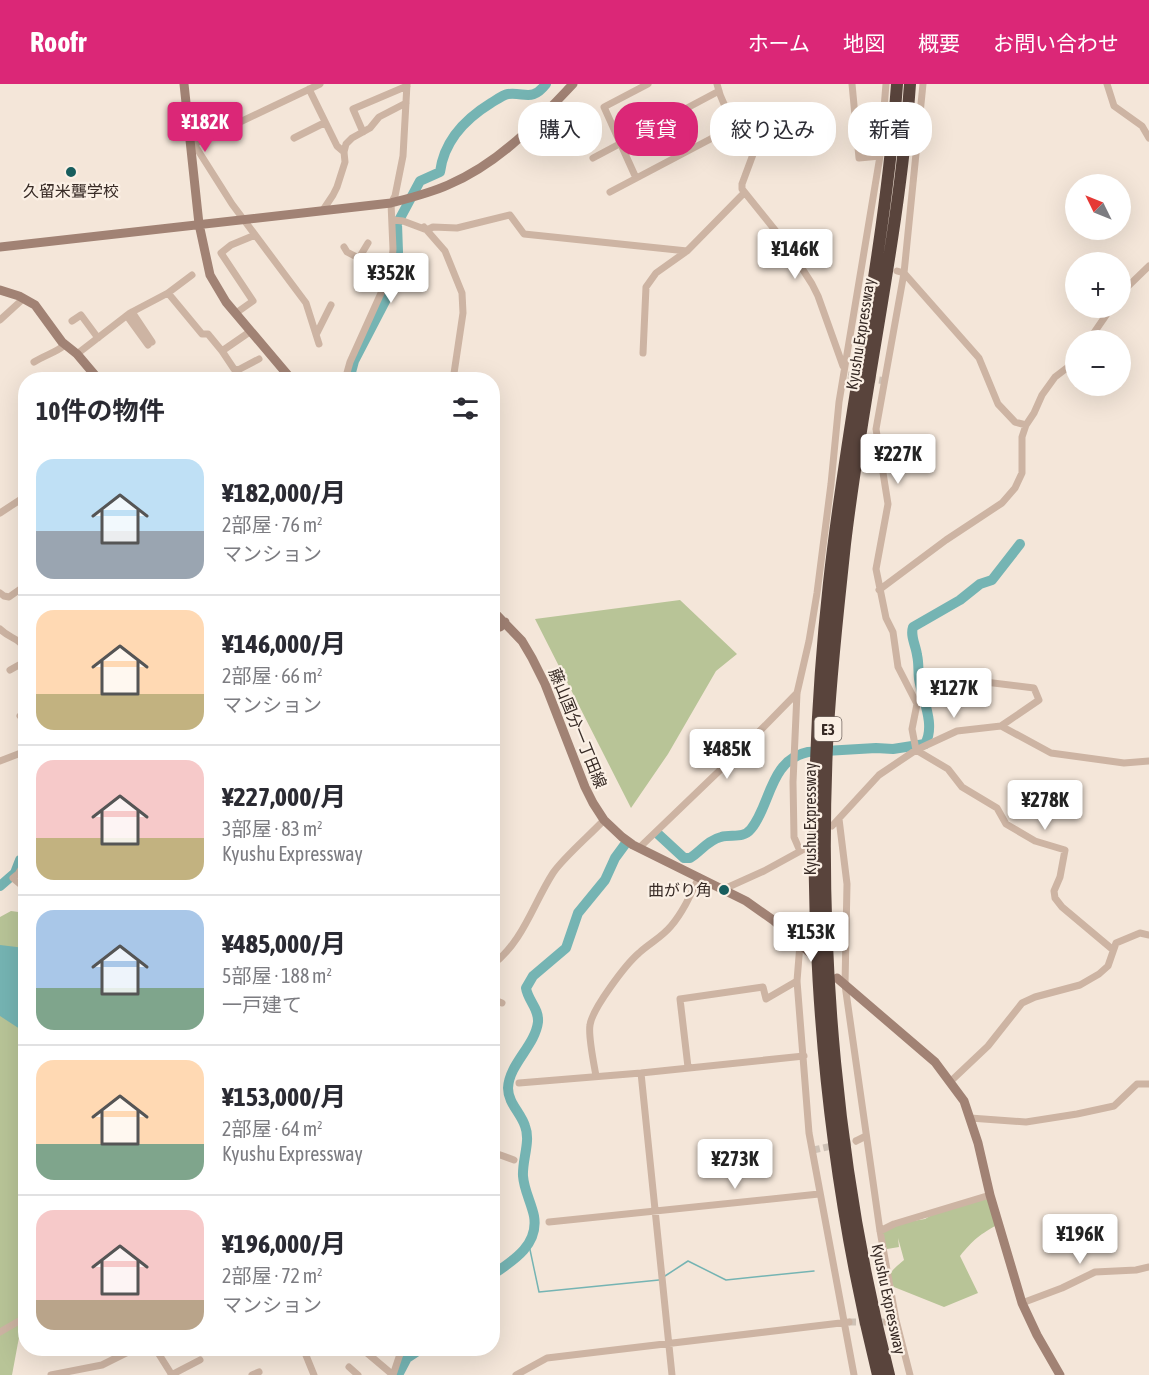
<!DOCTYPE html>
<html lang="ja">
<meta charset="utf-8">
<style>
body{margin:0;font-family:"Asap Condensed","Noto Sans JP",sans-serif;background:#f2f2f3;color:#2b2b33;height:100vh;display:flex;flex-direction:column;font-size:22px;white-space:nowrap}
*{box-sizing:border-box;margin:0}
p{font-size:20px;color:#7c7c81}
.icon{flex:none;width:33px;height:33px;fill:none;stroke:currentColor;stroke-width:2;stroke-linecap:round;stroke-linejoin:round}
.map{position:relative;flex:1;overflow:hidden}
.side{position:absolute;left:18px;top:288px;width:482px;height:984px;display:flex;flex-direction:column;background:#fff;border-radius:24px;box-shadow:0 6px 24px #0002}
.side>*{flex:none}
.top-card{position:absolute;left:518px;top:18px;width:542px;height:54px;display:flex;gap:12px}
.needle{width:39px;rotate:313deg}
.buttons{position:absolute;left:1065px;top:90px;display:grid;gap:12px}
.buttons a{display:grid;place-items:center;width:66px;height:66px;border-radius:50%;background:#fff;box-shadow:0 6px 24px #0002;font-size:30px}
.price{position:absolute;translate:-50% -51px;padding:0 14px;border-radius:6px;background:#fff;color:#222;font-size:20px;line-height:39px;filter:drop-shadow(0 2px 3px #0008)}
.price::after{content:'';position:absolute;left:50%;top:36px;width:18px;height:14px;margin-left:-9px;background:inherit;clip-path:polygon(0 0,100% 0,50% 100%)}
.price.selected{background:#db2777;color:#fff}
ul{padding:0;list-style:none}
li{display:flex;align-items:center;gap:18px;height:150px;padding:0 18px}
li+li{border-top:2px solid #e1e1e2}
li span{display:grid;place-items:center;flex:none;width:168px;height:120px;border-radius:18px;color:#555}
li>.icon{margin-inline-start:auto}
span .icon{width:72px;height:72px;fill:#fffc;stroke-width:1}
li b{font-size:26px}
h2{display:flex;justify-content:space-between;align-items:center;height:72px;padding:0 18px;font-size:26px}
.pill{padding:0 21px;border-radius:24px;background:#fff;box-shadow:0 6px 24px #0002;font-size:21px;line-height:54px}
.pill.selected{background:#db2777;color:#fff}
header{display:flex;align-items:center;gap:36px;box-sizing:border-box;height:84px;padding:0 30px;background:#db2777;color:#fff}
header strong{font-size:28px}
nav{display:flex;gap:33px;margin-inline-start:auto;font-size:21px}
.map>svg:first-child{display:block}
.green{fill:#b8c497}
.water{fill:#75b4b3}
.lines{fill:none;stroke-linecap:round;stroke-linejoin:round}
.stream{stroke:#75b4b3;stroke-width:1.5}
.river{stroke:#75b4b3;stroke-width:10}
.street-tunnel{stroke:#cec1b5;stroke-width:7;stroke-dasharray:7 3.5;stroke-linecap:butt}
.street{stroke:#cdb4a3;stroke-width:7}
.secondary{stroke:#a18274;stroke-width:9}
.highway{stroke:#59443c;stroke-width:12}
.poi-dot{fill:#175d5d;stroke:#fbf0e5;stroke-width:2}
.labels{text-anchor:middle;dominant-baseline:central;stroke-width:4.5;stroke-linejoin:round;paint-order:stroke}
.shield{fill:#fbf0e5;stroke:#72665f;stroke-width:1.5}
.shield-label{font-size:15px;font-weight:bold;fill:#382b26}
.poi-label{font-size:16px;fill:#382b26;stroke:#fbf0e5}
.street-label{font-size:16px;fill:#382b26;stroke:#fbf0e5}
</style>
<header>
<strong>Roofr</strong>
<nav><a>ホーム</a><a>地図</a><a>概要</a><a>お問い合わせ</a></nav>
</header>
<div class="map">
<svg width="1149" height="1291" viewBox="0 0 1149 1291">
<rect width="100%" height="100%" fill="#f4e6d9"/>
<path class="green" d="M680,516L737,570L716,587L668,670L631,724L535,535Z
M11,827L26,829V1243L20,1248L12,1291H0V833Z
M990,1111L999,1140C980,1150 973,1156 960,1172L978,1209L944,1223L894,1203C886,1188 893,1186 904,1176L898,1154L899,1163L887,1165L880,1147L894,1140L925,1135L947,1122Z"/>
<path class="water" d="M0,861L25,864L26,946L23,947L0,932Z"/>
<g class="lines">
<path class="stream" d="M529,1161L539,1208L659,1196
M665,1192L688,1177L726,1196L814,1187"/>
<path class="river" d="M349,296L354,277L394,200L398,168L397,140L420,97L440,88C444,57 465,35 491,19C496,16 503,11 508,10C525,8 532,18 546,0
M658,750L684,774H690C700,768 708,756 721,753C732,750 743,755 751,745C771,721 769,676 808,668L876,664L893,665L925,660C936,641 922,614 919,595C918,587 919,579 917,571C916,562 910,552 913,543L960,516L980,500L992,496L1020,460
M0,802L15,789L20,776L26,773
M492,1191C513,1177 539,1161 534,1132C531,1118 524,1106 523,1092C522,1076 531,1057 525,1042C521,1029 508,1019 508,1004C509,980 535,962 538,938C539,924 528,917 526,904L533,892L566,864L578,829L605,796L615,774L626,759
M398,1291L407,1274L422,1264"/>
<path class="street-tunnel" d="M848,291L885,297
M813,1066L856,1057
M849,1238H887"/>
<path class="street" d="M717,0C720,14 728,29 737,41C744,49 753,54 755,65L742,100V105L787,161L812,200L818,212L843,282
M852,0L859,74L880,72
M923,0L904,189L876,345L888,420L876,485L886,534L893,548L898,583L917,620L912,645L916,666L948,685L962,703L997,724L1006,740L1035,757L1065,766L1060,793L1054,807L1055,814L1062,823L1112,865
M1107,0L1114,22L1142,42L1149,54
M309,5L337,62L344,68
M363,48L353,25L407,2
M294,54L324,39
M190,59L194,60L320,0
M194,60L232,120L306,219L319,260
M593,74L719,7
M636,94L604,23L648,0
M610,108L737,41
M323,126L333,111L337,103L345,78L344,68L346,60L352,54L370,44L379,33L406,19
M393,136L403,137L427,146L433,143L457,144L510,131L524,150L687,167
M424,143L445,167L462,209L463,229L453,296
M344,163L347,168L389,190
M359,174L368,159
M897,187L904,189L979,274L998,320L1015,338L1026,341
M168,209L202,250H208L222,267
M1120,210L1149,182
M132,228L152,258
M236,229L253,217L221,169L231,161L255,151
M127,232L148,261
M0,236L23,215
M72,237L81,231L98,254
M251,247L222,267L234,285L238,286L259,275
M317,249L331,221
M1089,256L1111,224
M643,269L646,203L656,189L687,167L744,109
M77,270L130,229L168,209L192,191
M34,278C45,271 55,269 65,261
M345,296L350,278L391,187L393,165L391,119L395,112L403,72L407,0
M0,429L26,412
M879,506L946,456L1002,419L1015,404L1022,389V353L1026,341L1034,329L1042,311L1055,293L1076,277
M0,509L4,512L9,513L26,501
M0,545C10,555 18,553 26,566
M10,586L26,577
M22,615L26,622
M20,632L26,629
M1001,642L1051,669L1124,679L1149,677
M0,677L26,667
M839,735L847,800L845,901L880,1147L896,1236L910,1291
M832,742L879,691L916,666L957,647L1001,642L1039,616L1034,604L952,594
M639,764L743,664L797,609
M800,767L794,753L793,698L797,609L809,557L817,509L831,400L839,318L880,72L886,0
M26,777L18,790L13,794L26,805
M724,805L764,787L806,764
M800,860L797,897L809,1049L854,1291
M492,881C523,858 533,820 553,789C563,774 590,751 604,736
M492,915L502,919
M688,983L680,915L763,903L766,915L797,897
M641,989L672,1291
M596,992C594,980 588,952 590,941C592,925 626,880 639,869C650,859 662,853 671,842C683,828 691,810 699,793
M951,997L988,962L1022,919L1035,913L1080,901L1099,890L1108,882L1116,859L1140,849L1149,851
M519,999L641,989L804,972
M970,1034L1026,1038L1077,1030L1114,1022L1137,1000H1149
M856,1057L866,1052
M492,1068L514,1076
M549,1138L819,1110
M880,1147L894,1140L990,1111
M1022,1219L1062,1204L1095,1188L1136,1186L1149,1183
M887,1238L896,1236
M0,1248L26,1233
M155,1264L172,1291
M303,1264L314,1291
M367,1269L393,1291
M349,1283L358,1291
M51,1291L102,1281L136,1264
M171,1291L200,1276
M252,1291L259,1288
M393,1291L402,1264
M516,1291L547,1274L849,1238"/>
<path class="secondary" d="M184,0L199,140L210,191L226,218L292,296
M0,163L391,119C410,114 430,109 448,101C500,79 535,40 573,0
M0,206L19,212L35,221L62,258L77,270L99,296
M492,526L522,557L532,574L545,600L585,703L593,719L604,736L622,753L633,761L746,817L773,836L811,870
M492,544L500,543L505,538
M837,894L935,978L964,1017L978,1059L990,1111L1022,1219L1037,1251L1060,1291"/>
<path class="highway" d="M878,1291C814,1033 800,763 829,499C847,332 885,168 897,0
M889,1291C837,1090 818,869 827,662C830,594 838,527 845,460C863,306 899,154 910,0"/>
</g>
<g class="poi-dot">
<circle cx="71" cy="88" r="6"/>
<circle cx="724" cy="806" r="6"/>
</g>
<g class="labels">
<rect class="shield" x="814.5" y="633" width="27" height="24" rx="4.5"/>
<g class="shield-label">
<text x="828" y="645">E3</text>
</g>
<g class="poi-label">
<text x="71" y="107">久留米聾学校</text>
<text x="712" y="806" text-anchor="end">曲がり角</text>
</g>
<g class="street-label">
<text transform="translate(860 250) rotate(-81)">Kyushu Expressway</text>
<text transform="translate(578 644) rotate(68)">藤山国分一丁田線</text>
<text transform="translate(810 735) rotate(-90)">Kyushu Expressway</text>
<text transform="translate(889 1215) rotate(78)">Kyushu Expressway</text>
</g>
</g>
</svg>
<div class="buttons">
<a><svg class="needle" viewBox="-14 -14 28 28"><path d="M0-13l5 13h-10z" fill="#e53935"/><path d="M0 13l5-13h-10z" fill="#7c7c81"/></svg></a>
<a>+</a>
<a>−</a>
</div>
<b class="price selected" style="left:205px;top:69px">¥182K</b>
<b class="price" style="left:795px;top:196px">¥146K</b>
<b class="price" style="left:391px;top:220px">¥352K</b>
<b class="price" style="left:898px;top:401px">¥227K</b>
<b class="price" style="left:954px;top:635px">¥127K</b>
<b class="price" style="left:727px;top:696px">¥485K</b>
<b class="price" style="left:1045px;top:747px">¥278K</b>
<b class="price" style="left:811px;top:879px">¥153K</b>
<b class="price" style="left:735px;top:1106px">¥273K</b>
<b class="price" style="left:1080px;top:1181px">¥196K</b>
<div class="top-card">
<a class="pill">購入</a>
<a class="pill selected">賃貸</a>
<a class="pill">絞り込み</a>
<a class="pill">新着</a>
</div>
<section class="side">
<h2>10件の物件<svg class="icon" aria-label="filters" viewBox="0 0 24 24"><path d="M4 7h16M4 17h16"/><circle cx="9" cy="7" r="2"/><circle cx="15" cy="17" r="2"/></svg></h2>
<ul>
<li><span style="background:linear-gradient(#bfe0f5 60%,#9aa5b1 0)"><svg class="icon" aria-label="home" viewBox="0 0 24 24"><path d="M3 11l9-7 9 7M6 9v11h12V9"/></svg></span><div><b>¥182,000/月</b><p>2部屋 · 76 m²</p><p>マンション</p></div></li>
<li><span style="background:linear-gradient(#ffd9b3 70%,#c2b280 0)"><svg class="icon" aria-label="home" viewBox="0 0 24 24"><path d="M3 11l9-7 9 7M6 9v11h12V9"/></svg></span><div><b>¥146,000/月</b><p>2部屋 · 66 m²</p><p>マンション</p></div></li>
<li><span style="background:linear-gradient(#f6c9c9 65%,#c2b280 0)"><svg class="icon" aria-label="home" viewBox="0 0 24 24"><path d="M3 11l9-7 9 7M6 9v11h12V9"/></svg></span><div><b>¥227,000/月</b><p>3部屋 · 83 m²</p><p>Kyushu Expressway</p></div></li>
<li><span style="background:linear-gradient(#a9c7e8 65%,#7fa58c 0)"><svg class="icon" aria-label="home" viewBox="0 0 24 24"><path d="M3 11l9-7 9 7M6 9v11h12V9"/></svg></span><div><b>¥485,000/月</b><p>5部屋 · 188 m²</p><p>一戸建て</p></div></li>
<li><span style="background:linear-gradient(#ffd9b3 70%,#7fa58c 0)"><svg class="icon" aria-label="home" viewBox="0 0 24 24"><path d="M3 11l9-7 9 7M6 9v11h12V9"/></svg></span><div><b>¥153,000/月</b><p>2部屋 · 64 m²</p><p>Kyushu Expressway</p></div></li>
<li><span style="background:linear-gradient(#f6c9c9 75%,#b9a48a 0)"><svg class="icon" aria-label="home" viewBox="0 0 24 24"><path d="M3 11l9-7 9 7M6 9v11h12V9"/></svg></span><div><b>¥196,000/月</b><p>2部屋 · 72 m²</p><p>マンション</p></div></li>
</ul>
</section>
</div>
